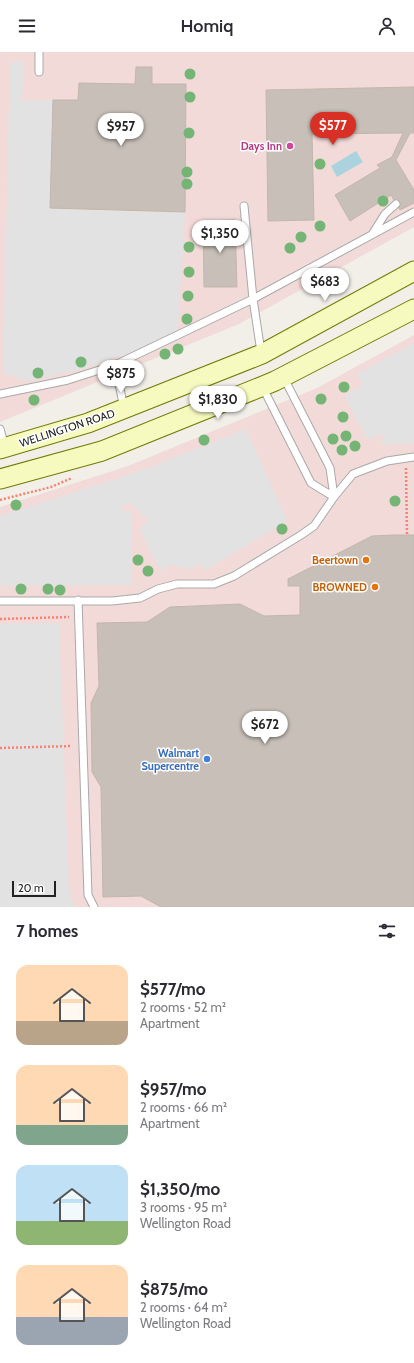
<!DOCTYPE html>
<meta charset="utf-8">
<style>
body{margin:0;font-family:Cabin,sans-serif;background:#f7f7f7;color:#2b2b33;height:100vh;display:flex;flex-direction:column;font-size:15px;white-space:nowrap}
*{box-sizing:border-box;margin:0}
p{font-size:13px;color:#7c7c81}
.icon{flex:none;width:22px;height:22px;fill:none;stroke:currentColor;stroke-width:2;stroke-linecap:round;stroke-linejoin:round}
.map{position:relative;height:855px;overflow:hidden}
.drawer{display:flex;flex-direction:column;background:#fff;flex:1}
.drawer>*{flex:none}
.scale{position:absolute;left:12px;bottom:10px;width:44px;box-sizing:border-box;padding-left:4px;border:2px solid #222;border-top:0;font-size:11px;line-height:14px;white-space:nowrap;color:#222;-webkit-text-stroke:3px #fff;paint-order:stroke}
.price{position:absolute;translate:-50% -34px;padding:0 9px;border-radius:14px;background:#fff;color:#222;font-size:13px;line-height:26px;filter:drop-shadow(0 1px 2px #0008)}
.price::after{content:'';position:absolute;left:50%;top:24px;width:12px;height:9px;margin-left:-6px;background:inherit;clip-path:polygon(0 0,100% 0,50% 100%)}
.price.active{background:#d93025;color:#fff}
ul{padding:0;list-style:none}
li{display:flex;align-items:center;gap:12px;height:100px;padding:0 16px}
li span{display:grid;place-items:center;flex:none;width:112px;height:80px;border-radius:12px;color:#555}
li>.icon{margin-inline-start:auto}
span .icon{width:48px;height:48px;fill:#fffc;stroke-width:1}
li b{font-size:17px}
h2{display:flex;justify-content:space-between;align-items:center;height:48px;padding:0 16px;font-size:17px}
header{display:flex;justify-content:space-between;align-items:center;height:52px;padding:0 16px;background:#fff;font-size:18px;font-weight:600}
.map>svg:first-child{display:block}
.commercial{fill:#f2dad9}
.parking{fill:#e2e2e2}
.water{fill:#aad3df}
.building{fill:#c7bfb8;stroke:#c4b6ab}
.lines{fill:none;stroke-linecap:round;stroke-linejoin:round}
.lane-casing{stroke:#a9a9a9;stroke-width:9}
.secondary-casing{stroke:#707d05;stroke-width:21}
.path{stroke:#fa8072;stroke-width:2.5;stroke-dasharray:2 2;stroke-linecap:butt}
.lane{stroke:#fff;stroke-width:7}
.secondary{stroke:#f7fabf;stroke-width:19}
.tree{fill:#74b475}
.hotel-dot{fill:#d1479c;stroke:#fff;stroke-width:1.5}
.food-dot{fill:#e8710a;stroke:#fff;stroke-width:1.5}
.shop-dot{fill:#3f7fe0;stroke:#fff;stroke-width:1.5}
.labels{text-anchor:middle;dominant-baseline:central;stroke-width:3;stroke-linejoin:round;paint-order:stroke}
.hotel-label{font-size:11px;font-weight:bold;fill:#b23c85;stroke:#fff;text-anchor:end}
.street-label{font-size:11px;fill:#222;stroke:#fff}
.food-label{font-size:11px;font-weight:bold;fill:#c56008;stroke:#fff;text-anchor:end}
.shop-label{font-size:11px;font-weight:bold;fill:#366cbe;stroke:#fff;text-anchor:end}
</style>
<header><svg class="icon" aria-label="menu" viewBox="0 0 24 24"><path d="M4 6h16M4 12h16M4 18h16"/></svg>Homiq<svg class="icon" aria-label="person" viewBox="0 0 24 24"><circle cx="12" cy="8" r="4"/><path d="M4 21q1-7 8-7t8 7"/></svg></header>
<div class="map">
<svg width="414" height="855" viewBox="0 0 414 855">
<rect width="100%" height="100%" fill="#f2efe9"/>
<path class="commercial" d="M0,0H414V175L239,272L0,370Z
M414,283V855H0V455L128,414L317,336Z"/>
<path class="parking" d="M24,9L22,49L53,48L50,156L185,160L178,278L129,301L82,317L27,329L3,321L10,11Z
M414,291V391L383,393L381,382L368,388L344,344L363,333L357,322Z
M246,377L287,469L206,518L201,512L191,517L171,513L160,518L139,476L149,470L131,451L121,455L120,458L132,459L131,533L0,534V464L143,418Z
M59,571L69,838L74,855H0V572Z"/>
<path class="water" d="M356,99L363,110L337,125L331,114Z"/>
<path class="building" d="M136,15H152V32H186L185,160L50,156L53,48H78L79,31L135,32Z
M414,35V81H410L396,108L414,138V151L400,158L391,143L350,169L335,143L380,116L377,113L392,105L403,81L312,82L314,168L268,169L266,38Z
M235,168L237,235H204L203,169Z
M394,483H414V855H161L141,844L103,845L101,735L92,720L91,651L99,634L97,571L147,570L170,555L240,552L264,564L300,563V534H288V527L372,484Z"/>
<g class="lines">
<defs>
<path id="lane" d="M39,20V0
M244,154L253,247L261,300
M373,181L385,162L396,152
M115,313L124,356
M284,326L330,416L334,445
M263,336L311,431L334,445
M0,342L68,328L115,313L253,247L414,160
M0,377L5,395
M78,548L88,843L94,855
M0,549H112L140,546L158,537L177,532H214L234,524L301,483L314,474L334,445L353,422L387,409L414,405"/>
<path id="secondary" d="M0,397L88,371L262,302L414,219
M0,427L102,399L263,334L275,329L414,257"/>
</defs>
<use href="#lane" class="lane-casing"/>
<use href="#secondary" class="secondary-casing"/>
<path class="path" d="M406,416L407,484
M0,448L51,435L72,426
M0,567L69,565
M0,696L72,694"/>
<use href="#lane" class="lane"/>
<use href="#secondary" class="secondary"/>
</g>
<g class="tree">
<circle cx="190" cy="22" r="5.5"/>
<circle cx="190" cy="45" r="5.5"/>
<circle cx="189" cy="81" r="5.5"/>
<circle cx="320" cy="112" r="5.5"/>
<circle cx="187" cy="120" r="5.5"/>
<circle cx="187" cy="132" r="5.5"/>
<circle cx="383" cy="149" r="5.5"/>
<circle cx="320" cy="174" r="5.5"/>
<circle cx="301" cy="185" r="5.5"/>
<circle cx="189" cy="195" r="5.5"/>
<circle cx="290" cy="196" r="5.5"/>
<circle cx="189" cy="220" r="5.5"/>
<circle cx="188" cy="244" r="5.5"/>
<circle cx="187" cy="267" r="5.5"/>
<circle cx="178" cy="297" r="5.5"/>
<circle cx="165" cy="302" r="5.5"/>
<circle cx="81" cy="310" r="5.5"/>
<circle cx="38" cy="321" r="5.5"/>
<circle cx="344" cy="335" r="5.5"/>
<circle cx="321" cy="347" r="5.5"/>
<circle cx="34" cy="348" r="5.5"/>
<circle cx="343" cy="365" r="5.5"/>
<circle cx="346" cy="384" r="5.5"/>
<circle cx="333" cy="387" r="5.5"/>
<circle cx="204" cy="388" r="5.5"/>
<circle cx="355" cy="394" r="5.5"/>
<circle cx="342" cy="398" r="5.5"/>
<circle cx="395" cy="449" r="5.5"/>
<circle cx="16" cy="453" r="5.5"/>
<circle cx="282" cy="477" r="5.5"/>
<circle cx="138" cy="508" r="5.5"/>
<circle cx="148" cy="519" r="5.5"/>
<circle cx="21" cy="537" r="5.5"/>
<circle cx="48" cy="537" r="5.5"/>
<circle cx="60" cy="538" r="5.5"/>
</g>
<circle class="hotel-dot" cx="290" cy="94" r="4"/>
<g class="food-dot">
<circle cx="366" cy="508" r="4"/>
<circle cx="375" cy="535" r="4"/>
</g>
<circle class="shop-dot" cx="207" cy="707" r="4"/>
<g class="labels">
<g class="hotel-label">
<text x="282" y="94">Days Inn</text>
</g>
<g class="street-label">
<text transform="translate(67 376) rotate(-18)">WELLINGTON ROAD</text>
</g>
<g class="food-label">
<text x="358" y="508">Beertown</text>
<text x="367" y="535">BROWNED</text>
</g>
<g class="shop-label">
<text x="199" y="701">Walmart<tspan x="199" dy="13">Supercentre</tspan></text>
</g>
</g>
</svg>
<div class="scale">20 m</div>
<b class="price active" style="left:333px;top:94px">$577</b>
<b class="price" style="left:121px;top:95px">$957</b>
<b class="price" style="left:220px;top:202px">$1,350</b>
<b class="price" style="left:325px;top:250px">$683</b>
<b class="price" style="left:121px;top:342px">$875</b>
<b class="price" style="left:218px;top:368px">$1,830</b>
<b class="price" style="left:265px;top:693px">$672</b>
</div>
<section class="drawer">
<h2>7 homes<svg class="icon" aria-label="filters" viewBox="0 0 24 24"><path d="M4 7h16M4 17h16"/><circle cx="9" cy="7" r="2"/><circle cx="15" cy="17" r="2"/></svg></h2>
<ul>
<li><span style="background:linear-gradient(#ffd9b3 70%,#b9a48a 0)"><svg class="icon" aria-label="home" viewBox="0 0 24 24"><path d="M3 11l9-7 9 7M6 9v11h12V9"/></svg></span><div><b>$577/mo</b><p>2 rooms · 52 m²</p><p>Apartment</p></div></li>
<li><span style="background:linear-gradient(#ffd9b3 75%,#7fa58c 0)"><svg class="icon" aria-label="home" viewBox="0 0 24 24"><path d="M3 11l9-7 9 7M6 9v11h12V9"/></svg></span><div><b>$957/mo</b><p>2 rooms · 66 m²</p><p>Apartment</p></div></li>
<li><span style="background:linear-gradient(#bfe0f5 70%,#8fb573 0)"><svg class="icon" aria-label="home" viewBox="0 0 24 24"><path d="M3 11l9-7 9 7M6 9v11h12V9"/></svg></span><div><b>$1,350/mo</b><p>3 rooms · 95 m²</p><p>Wellington Road</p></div></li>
<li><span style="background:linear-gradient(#ffd9b3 65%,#9aa5b1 0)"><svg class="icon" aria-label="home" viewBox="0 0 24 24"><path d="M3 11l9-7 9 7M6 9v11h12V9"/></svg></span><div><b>$875/mo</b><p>2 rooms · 64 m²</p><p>Wellington Road</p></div></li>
</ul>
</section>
